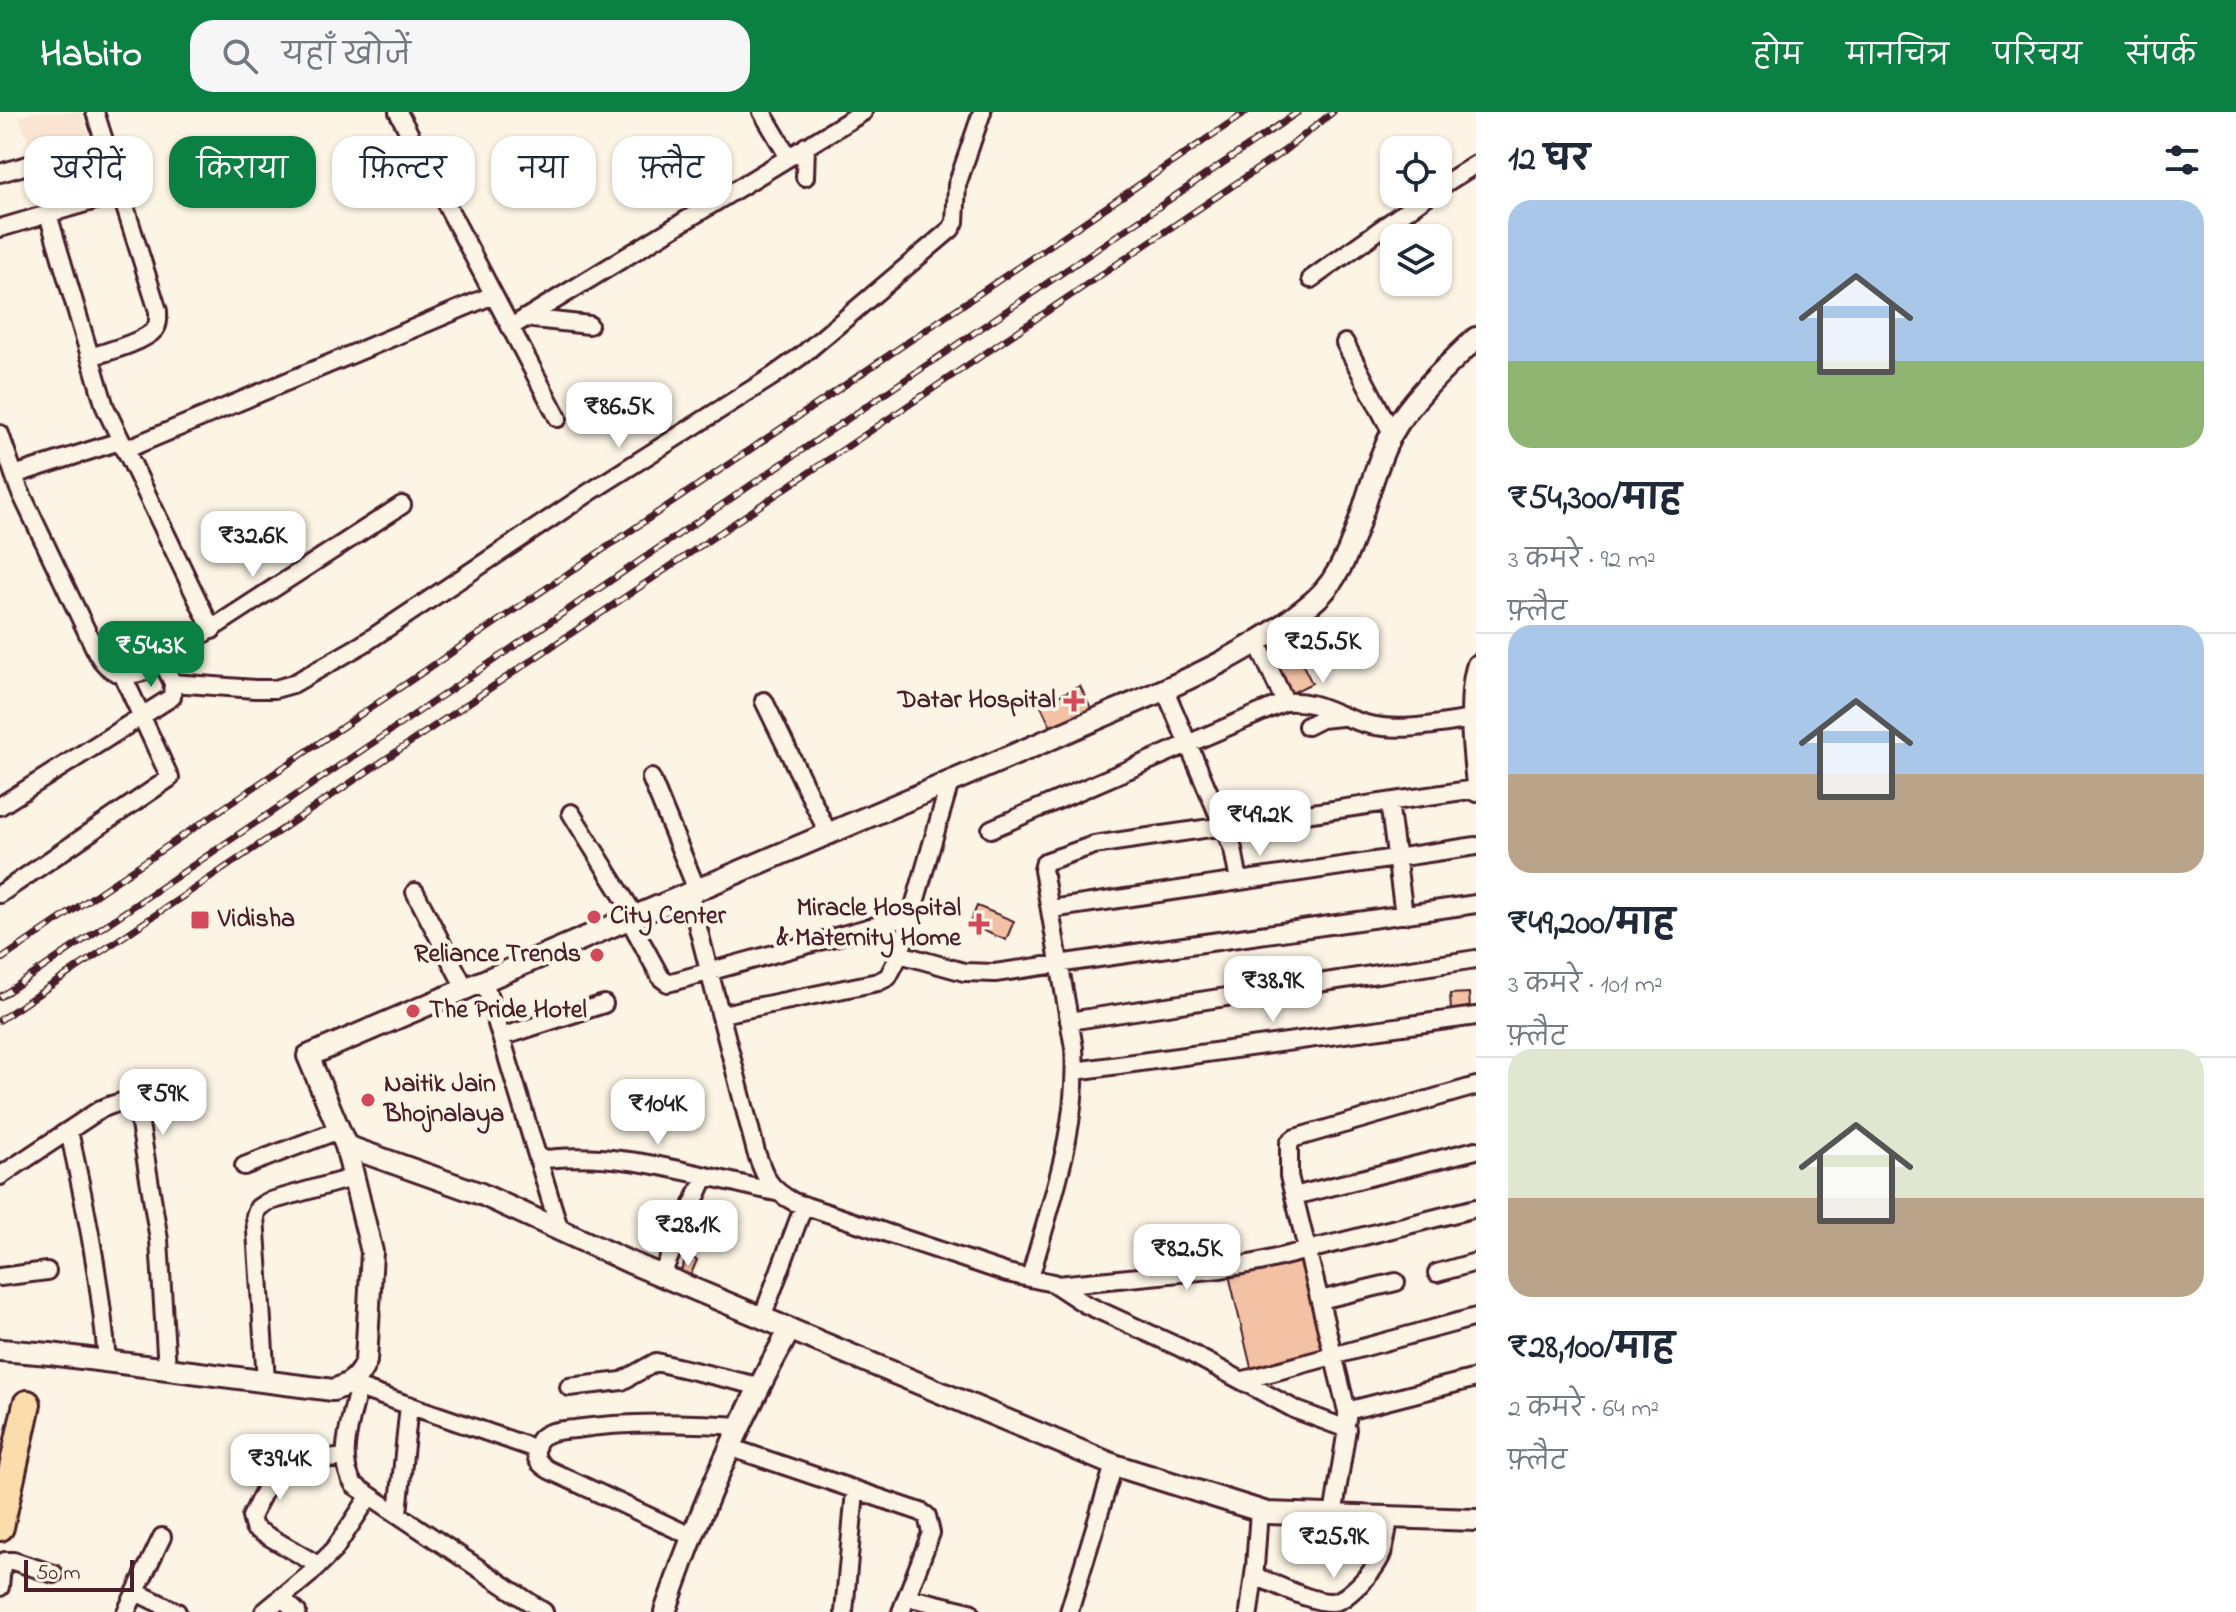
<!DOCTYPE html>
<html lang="hi">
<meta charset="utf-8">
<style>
body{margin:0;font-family:"Indie Flower","Playpen Sans Deva",sans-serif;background:#f6f6f7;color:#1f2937;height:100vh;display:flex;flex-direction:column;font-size:30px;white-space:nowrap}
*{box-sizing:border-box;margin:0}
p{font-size:26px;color:#747a83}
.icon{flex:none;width:44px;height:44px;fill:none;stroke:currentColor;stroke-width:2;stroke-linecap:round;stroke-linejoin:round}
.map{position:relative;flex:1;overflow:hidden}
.side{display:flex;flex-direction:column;background:#fff;width:760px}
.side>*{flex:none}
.hud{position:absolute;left:24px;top:24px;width:760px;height:72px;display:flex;gap:16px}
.fabs{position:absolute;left:1380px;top:24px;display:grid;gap:16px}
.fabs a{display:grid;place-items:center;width:72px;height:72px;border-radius:16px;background:#fff;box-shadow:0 2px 6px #0004;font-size:40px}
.scale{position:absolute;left:24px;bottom:20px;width:110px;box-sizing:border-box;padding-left:8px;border:4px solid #4a1f2b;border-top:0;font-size:22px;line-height:28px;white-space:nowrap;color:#4a1f2b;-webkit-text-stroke:6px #fcf5e5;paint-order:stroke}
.price{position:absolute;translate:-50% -68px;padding:0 18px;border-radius:16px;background:#fff;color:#222;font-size:26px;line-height:52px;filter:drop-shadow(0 2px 4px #0008)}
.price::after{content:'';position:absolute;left:50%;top:48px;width:24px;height:18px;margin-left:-12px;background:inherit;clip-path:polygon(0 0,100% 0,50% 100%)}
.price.current{background:#0b8043;color:#fff}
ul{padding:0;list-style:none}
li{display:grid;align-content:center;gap:16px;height:424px;padding:0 32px}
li+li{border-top:2px solid #e0e1e3}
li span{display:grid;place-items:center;height:248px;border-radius:24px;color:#555}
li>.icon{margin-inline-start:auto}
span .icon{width:144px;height:144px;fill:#fffc;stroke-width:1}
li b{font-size:34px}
h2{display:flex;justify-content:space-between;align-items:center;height:96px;padding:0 32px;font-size:34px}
.pill{padding:0 28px;border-radius:24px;background:#fff;box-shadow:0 2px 6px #0004;font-size:28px;line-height:72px}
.pill.current{background:#0b8043;color:#fff}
header{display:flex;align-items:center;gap:48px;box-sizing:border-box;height:112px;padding:0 40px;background:#0b8043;color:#fff}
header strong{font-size:38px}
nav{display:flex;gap:44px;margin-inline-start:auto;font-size:28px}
.search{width:560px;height:72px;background:#f6f6f7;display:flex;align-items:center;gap:20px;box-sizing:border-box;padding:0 28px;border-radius:24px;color:#747a83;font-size:30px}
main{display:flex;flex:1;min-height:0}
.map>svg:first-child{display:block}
.built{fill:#f9e5d1}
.building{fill:#f3c1a3;stroke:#4a1f2b;stroke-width:2}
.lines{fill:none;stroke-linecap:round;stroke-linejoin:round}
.minor-casing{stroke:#4a1f2b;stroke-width:22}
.tertiary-casing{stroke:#4a1f2b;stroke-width:26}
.primary-casing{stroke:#4a1f2b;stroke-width:32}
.minor{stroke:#fcf5e5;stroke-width:16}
.tertiary{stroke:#fcf5e5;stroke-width:20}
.primary{stroke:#faddab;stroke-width:26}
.rail-casing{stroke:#4a1f2b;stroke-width:7}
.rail{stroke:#fcf5e5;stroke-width:4;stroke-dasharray:12;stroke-linecap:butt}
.poi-dot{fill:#d1495b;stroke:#fcf5e5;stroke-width:3}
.labels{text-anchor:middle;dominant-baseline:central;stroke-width:8;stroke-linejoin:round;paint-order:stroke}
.poi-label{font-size:26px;font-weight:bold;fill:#4a1f2b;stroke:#fcf5e5;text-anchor:start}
</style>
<header>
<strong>Habito</strong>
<div class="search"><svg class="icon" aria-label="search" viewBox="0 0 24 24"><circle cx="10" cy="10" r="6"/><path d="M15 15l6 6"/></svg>यहाँ खोजें</div>
<nav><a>होम</a><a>मानचित्र</a><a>परिचय</a><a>संपर्क</a></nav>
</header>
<main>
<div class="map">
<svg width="1476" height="1500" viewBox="0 0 1476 1500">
<rect width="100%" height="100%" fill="#fcf5e5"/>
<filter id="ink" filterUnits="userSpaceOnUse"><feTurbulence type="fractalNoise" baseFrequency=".0125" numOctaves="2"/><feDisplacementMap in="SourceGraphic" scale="16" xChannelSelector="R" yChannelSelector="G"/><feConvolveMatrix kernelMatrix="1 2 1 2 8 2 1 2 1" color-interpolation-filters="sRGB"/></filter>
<g filter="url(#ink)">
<path class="built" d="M33,0H81L89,24L33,43L19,5Z"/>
<path class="building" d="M1292,532L1312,571L1290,582L1271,543Z
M1080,574L1093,601L1053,620L1040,592Z
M977,794L1014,809L1006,828L969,813Z
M1469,881L1470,898L1451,899L1450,882Z
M1306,1142L1332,1241L1253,1264L1228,1159Z
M687,1144L697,1148L689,1167L679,1163Z"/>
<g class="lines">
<defs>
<path id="minor" d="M398,0L558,306
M762,0L788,44
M0,61L104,31
M805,65L806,34
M1438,76L1476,52
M48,102L105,295L212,518
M0,116L120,81
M1311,167L1430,82
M525,206L589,213
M511,215L863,0
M1345,231L1392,321
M90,245C106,240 145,230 155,217C159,212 158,205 158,199L95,0
M0,322L19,377L97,541C109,563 126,567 148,558L402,393
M124,338L493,183
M14,363L120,329
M1257,530L1285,590
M1476,552C1465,585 1472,646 1476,681
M173,571L255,577H275L293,572L363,532L590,380L773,264L801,244L951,117L955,110L957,73L982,0
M1165,578L1233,737L1239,769
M764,589L828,721
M1307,614L1321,607L1341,605
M651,666L697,778
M1389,690L1404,803
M0,694L172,585L173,571L162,549
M571,701L635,804
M991,717L1285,590C1319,587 1338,606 1370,613C1403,620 1439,612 1472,607
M415,780L465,876
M689,781L756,1040C765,1066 769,1077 794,1090L1007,1161L1053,1171L1085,1192L1181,1236L1296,1298L1347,1317L1333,1404
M0,782L170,666L123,564
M1051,797L1476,734
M629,807L661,866L668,871L911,804
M900,842L964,860L995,861L1476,792
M484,869L560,1119
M722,902L878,870L888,865L900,842L950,670
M1069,909L1476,847
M501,925L604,892
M1075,959L1476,904
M69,1019C86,1096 101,1171 107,1250
M538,1048C616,1036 700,1064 776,1080
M244,1054L339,1018
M0,1064L101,997C116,991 128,984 138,1000L159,1128L167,1257
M1294,1084L1476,1038
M1437,1161L1476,1150
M661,1164L705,1065
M0,1165L47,1159
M1030,1166C1051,1089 1079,1016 1074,936L1043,758L1045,750L1094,733L1476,677
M1057,1173L1221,1157L1260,1150L1476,1096
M1320,1188L1396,1170
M762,1206L804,1093
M1244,1268L1476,1205
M266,1269L255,1104L258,1096L267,1090L355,1065
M350,1273L536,1337
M569,1275L622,1269L656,1250L758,1274
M358,1276C352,1307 336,1346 354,1373L544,1500
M1347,1299L1289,1064V1031L1295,1026L1476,974
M1347,1308V1299L1476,1266
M729,1335L921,1400L927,1404L931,1421L901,1500
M398,1401L409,1293
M693,1425L549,1358C541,1353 535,1348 536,1339C536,1333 539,1326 545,1323C553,1318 566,1318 575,1317C630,1309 684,1311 739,1314
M318,1453L254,1416L251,1405L274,1359L279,1353L345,1345
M1254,1464C1274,1471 1312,1491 1332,1490C1343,1489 1351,1480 1359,1473C1384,1448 1384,1440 1389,1406
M0,1475L2,1453L5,1449H13L54,1462
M136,1480L177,1500
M281,1485L297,1500
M907,1485L970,1500
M126,1500L162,1425
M264,1500L310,1462L334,1438L369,1385
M844,1500L855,1379
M1069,1500L1114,1353
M1249,1500L1255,1455L1259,1399"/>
<path id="tertiary" d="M346,1034L481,1082L629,1150L1114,1353L1267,1401L1476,1408
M0,1238L50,1242L333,1278C351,1272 359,1266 366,1249L372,1140L346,1034L308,944C520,853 732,762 945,672C1002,648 1058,624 1115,599C1186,569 1255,539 1314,489C1358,452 1364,373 1391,323C1412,286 1446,255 1476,226
M665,1500C698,1402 739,1309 789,1219"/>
<path id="primary" d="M0,1415L27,1292"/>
</defs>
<use href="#minor" class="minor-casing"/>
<use href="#tertiary" class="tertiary-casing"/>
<use href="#primary" class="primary-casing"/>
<use href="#minor" class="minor"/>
<use href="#tertiary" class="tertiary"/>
<use href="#primary" class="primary"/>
<defs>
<path id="rail" d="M0,848L1246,0
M0,885L1298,0
M0,908L1284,39L1333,0"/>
</defs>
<use href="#rail" class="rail-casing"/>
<use href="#rail" class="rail"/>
</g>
</g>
<g class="poi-dot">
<path d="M1070 577h8v8h8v8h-8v8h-8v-8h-8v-8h8z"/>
<circle cx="594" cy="805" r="8"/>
<rect x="190" y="798" width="20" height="20" rx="4"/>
<path d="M975 800h8v8h8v8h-8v8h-8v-8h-8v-8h8z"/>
<circle cx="597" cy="843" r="8"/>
<circle cx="413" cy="899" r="8"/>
<circle cx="368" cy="988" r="8"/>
</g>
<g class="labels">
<g class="poi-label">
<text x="1056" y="589" text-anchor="end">Datar Hospital</text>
<text x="961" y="797" text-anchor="end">Miracle Hospital<tspan x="961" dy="30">&amp; Maternity Home</tspan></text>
<text x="610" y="805">City Center</text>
<text x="218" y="808">Vidisha</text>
<text x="581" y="843" text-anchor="end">Reliance Trends</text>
<text x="429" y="899">The Pride Hotel</text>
<text x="384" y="973">Naitik Jain<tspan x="384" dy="30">Bhojnalaya</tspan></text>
</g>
</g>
</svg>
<div class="fabs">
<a><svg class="icon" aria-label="locate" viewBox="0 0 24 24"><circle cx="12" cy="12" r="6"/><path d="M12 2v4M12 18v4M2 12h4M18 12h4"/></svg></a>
<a><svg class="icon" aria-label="layers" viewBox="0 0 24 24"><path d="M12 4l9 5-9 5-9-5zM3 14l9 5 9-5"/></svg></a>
</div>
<div class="scale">50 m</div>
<b class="price" style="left:619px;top:338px">₹86.5K</b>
<b class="price" style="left:253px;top:467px">₹32.6K</b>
<b class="price" style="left:1323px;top:573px">₹25.5K</b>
<b class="price current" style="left:151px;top:577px">₹54.3K</b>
<b class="price" style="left:1260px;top:746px">₹49.2K</b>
<b class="price" style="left:1273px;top:912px">₹38.9K</b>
<b class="price" style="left:163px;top:1025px">₹59K</b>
<b class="price" style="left:658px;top:1035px">₹104K</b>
<b class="price" style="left:688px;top:1156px">₹28.1K</b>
<b class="price" style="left:1187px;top:1180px">₹82.5K</b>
<b class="price" style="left:280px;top:1390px">₹39.4K</b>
<b class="price" style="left:1334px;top:1468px">₹25.9K</b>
<div class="hud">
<a class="pill">खरीदें</a>
<a class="pill current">किराया</a>
<a class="pill">फ़िल्टर</a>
<a class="pill">नया</a>
<a class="pill">फ़्लैट</a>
</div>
</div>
<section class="side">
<h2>12 घर<svg class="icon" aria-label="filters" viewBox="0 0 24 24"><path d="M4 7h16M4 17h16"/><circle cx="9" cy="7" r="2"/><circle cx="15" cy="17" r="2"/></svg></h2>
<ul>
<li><span style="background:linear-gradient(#a9c7e8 65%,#8fb573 0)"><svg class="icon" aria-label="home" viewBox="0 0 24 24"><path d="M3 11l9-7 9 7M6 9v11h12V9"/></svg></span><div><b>₹54,300/माह</b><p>3 कमरे · 92 m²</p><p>फ़्लैट</p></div></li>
<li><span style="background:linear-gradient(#a9c7e8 60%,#b9a48a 0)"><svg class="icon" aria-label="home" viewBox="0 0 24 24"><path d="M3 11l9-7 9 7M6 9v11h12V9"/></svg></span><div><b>₹49,200/माह</b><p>3 कमरे · 101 m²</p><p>फ़्लैट</p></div></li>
<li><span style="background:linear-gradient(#dfe7d0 60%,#b9a48a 0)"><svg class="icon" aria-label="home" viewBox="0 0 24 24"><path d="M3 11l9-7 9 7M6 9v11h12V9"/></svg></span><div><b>₹28,100/माह</b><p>2 कमरे · 64 m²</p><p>फ़्लैट</p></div></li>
</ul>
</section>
</main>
